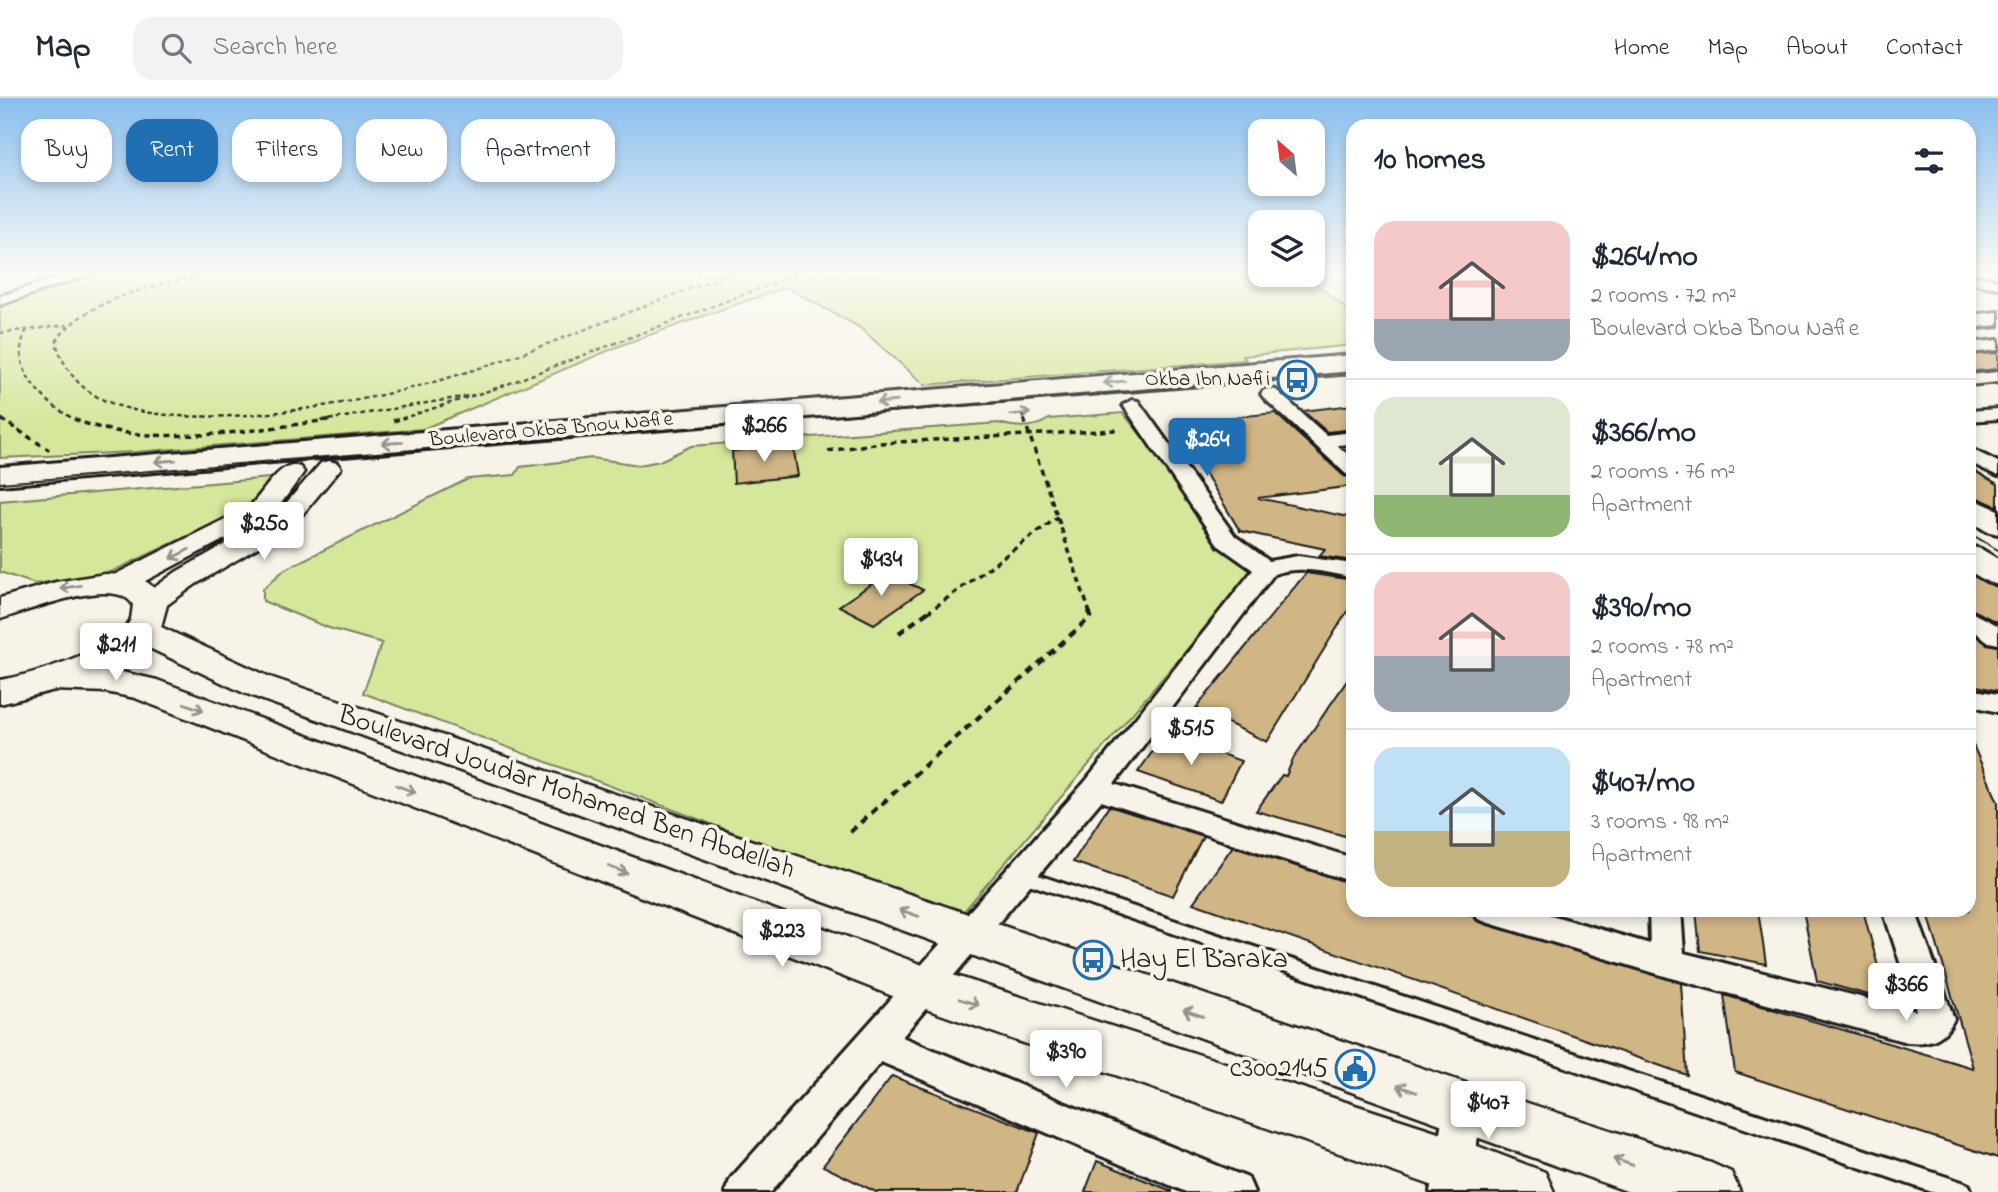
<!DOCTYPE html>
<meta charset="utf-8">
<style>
body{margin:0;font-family:"Indie Flower",sans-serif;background:#f2f2f3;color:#1f2937;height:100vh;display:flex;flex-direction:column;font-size:26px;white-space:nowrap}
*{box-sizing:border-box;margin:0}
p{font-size:23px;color:#747a83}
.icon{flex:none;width:38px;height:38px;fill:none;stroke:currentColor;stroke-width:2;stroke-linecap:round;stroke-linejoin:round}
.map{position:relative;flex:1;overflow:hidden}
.drawer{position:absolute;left:1346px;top:21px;width:630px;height:798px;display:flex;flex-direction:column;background:#fff;border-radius:21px;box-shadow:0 4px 10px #0003}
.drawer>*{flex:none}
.top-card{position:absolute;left:21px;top:21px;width:665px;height:63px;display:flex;gap:14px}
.needle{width:46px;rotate:332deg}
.fabs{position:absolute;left:1248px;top:21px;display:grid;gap:14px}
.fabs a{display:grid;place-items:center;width:77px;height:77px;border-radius:14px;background:#fff;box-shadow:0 4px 10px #0003;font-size:35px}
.price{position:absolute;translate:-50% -60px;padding:0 16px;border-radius:7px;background:#fff;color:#222;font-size:23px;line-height:46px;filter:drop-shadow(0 2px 4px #0008)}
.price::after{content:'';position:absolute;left:50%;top:42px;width:21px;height:16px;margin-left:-10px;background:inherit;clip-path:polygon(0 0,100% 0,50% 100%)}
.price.active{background:#1f6fb2;color:#fff}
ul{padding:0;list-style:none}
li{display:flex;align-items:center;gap:21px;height:175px;padding:0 28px}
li+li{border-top:2px solid #e0e1e3}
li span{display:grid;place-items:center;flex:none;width:196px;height:140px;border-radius:21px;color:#555}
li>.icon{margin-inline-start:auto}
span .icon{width:84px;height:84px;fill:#fffc;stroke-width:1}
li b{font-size:30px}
h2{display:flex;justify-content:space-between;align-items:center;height:84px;padding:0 28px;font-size:30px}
.pill{padding:0 24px;border-radius:21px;background:#fff;box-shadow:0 4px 10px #0003;font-size:24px;line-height:63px}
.pill.active{background:#1f6fb2;color:#fff}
header{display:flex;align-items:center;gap:42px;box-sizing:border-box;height:98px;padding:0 35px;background:#fff;border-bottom:2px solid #e0e1e3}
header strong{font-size:33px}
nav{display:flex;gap:38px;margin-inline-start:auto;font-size:24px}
.search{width:490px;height:63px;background:#f2f2f3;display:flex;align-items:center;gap:18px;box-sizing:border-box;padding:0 24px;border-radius:21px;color:#747a83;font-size:26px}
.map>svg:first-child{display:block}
.green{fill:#d5e79b;stroke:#78825c;stroke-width:2}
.building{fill:#d0b585;stroke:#1c1c1c;stroke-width:2}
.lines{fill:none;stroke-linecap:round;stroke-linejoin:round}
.service-casing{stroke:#1c1c1c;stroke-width:6}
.minor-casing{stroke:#1c1c1c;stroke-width:6}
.tertiary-casing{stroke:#1c1c1c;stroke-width:5}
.secondary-casing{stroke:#1c1c1c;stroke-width:5}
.primary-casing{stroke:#1c1c1c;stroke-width:6}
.path-far2{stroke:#1c1c1c;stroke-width:2.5;stroke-dasharray:4.5 3.5;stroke-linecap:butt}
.path-far1{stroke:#1c1c1c;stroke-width:3.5;stroke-dasharray:6 4.5;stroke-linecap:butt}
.path{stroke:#1c1c1c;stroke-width:4.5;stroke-dasharray:8 6;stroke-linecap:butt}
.service{fill:#f7f3e8;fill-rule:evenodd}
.minor{fill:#f7f3e8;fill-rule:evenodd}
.tertiary{fill:#f7f3e8;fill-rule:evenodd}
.secondary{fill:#f7f3e8;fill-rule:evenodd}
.primary{fill:#f7f3e8;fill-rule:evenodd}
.tram{stroke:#1c1c1c;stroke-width:2}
.oneway{stroke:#94928c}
.labels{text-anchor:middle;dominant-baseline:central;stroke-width:7;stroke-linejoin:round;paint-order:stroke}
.far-poi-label{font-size:21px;fill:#1c1c1c;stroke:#f7f3e8;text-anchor:end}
.far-street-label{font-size:21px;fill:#1c1c1c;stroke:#f7f3e8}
.near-street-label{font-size:28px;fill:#1c1c1c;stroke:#f7f3e8}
.near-poi-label{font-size:28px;fill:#1c1c1c;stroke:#f7f3e8;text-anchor:start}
</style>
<header>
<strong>Map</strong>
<div class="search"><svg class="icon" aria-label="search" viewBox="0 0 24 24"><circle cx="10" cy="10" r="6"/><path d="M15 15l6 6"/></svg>Search here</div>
<nav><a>Home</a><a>Map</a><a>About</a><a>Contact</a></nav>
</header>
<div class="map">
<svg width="1998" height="1094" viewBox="0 0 1998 1094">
<rect width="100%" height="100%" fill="#f7f3e8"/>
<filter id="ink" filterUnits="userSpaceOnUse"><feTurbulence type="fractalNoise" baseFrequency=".0143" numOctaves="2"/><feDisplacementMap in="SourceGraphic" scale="14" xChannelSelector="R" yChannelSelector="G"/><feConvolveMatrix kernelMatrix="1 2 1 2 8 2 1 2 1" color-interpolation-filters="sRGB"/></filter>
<g filter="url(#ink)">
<path class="green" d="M95,175L1305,177L1353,216V247L1243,258L1246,262L925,287L859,229L786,189L624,246L423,331L136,354L0,360V207Z
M1123,315L1253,474L959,819L363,595L382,545L329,530L263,503V491L285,471L468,381L515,377L520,369L592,360L639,367L660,363L691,348L999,325C1015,330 1035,331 1049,321Z
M270,380L247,410L111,474L35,486L0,474V403Z"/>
<path class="building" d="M1998,255V271L1969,274V257Z
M1353,307V331L1327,334L1303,313Z
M1275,315L1344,378L1353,380V388L1258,400L1353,420V463L1319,458L1325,451L1240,433L1175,325Z
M793,347L798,378L734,385L732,353Z
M1969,370L1998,386V409L1969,396Z
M888,475L923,492L874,526L839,508Z
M1306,475L1353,482V504L1267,644L1196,610Z
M1969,476L1998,489V525L1969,510Z
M1969,533L1987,546L1998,548V593L1969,586Z
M1353,574V725L1345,738L1256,713L1282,677L1286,678L1293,661Z
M1165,636L1241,663L1221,703L1138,674Z
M1969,638L1998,704V1060L1735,974L1724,897L1973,970L1927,812H1969Z
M1109,708L1203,738L1173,798L1073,764Z
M1233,748L1353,786V812H1454L1473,818L1477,823L1488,827L1681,885L1687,977L1193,805Z
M1696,812H1758L1766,866L1700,853Z
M1803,812H1863L1887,902L1817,883Z
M892,978L1039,1035L1017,1094H876L823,1068Z
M1097,1063L1172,1093V1094H1085Z"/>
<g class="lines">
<defs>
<path id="service" d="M1969,213H1973V217H1969Z
M1020,771L1962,1084L1969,1087L1972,1094H1932L1014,781L1012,777L1014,773Z"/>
<path id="minor" d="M72,175H93L0,207V198Z
M1969,177L1998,182V190L1969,185Z
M1998,242V252L1969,255V245Z
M1998,274V284L1969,287V277Z
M1270,291L1276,292L1326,337L1353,334V346L1337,347L1353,361V378L1346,376L1264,300L1261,296L1264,292Z
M1132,302L1138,303L1235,438L1269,463L1298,458L1353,466V480C1327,474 1300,467 1274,476L1114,686L1353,760V784L1101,703L902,939L1248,1080L1254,1094H1186L881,964L771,1094H725L731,1080L1085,684L1253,472L1219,448L1123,307Z
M1998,311V321L1969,323V313Z
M1969,350L1998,364V378L1969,364Z
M1969,513L1998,528V546L1989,544L1969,530Z
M1969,591L1998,596V614L1969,607Z
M1473,812H1534L1650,846L1649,812H1681L1684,855L1916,913L1883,812H1915L1954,921C1944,942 1929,946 1907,944L1668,879L1489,825L1478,821Z
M1463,992L1476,997L1482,1010L1470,1094H1430L1444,1010L1450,997Z"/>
<path id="tertiary" d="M329,363L337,365L341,370L292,429L196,486L160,512L150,514L140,512L136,506L140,500L176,474L274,419L321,365Z
M292,367L300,369L304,374L280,407L267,419L128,492L118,494L108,492L104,486L108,480L249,409C262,397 275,371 292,367Z"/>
<path id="secondary" d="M105,476C138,478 149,478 167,507L161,529L270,579L1463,984L1711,1065L1731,1074L1740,1094H1629L244,595L145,548L109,571L157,582L928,869L1454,1039L1545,1074L1554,1094H1451L923,910L135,600L106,594L55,592L0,606V582C32,577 113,552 130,523C132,519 132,512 133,507C116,476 27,514 0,521V500L56,484Z"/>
<path id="primary" d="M1998,214V228L1969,231V217Z
M1353,257V273L0,387V369Z
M1969,399L1998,412V436L1986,433L1969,422Z
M1969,448L1981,451L1998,461V487L1986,483L1969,473Z"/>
</defs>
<use href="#service" class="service-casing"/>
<use href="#minor" class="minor-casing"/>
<use href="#tertiary" class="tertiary-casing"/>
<use href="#secondary" class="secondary-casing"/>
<use href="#primary" class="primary-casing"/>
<path class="path-far2" d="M210,175C161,187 84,199 56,244C62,266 75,286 96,298C171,341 353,307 434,284C536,255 633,210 733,175
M27,232C5,270 47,308 78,323
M0,235L67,227
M1022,316L1024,323
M0,320L4,323
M321,323L474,297
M394,323L497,290L800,175"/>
<path class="path-far1" d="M1,321L49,352
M74,321C145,352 258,332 334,321
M1024,321L1090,515
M393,323L400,321
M828,353L880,345L1116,332
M927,515L1058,419"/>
<path class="path" d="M899,535L929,513
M850,734L1091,519L1089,513"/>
<use href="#service" class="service"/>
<use href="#minor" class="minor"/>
<use href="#tertiary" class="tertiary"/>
<use href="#secondary" class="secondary"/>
<use href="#primary" class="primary"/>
<path class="tram" d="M1969,231L1998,228
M0,385L1353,277
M1969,435L1998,452"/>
</g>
<defs><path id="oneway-shaft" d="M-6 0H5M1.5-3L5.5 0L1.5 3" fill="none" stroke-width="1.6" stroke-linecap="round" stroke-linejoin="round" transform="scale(1.75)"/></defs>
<g class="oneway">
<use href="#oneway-shaft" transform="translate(1114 284) rotate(175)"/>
<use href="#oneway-shaft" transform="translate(887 304) rotate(175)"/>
<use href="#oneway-shaft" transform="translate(1020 316) rotate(-5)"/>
<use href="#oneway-shaft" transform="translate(392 345) rotate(176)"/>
<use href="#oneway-shaft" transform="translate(165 363) rotate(175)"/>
<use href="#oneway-shaft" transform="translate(180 456) rotate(153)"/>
<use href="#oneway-shaft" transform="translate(70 489) rotate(171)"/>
<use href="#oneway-shaft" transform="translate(194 609) rotate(21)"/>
<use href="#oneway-shaft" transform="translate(406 691) rotate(21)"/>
<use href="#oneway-shaft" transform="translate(618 772) rotate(21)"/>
<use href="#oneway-shaft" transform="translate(909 815) rotate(-161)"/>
<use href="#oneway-shaft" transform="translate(969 904) rotate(18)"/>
<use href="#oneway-shaft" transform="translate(1193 915) rotate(-161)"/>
<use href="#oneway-shaft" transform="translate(1407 991) rotate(-161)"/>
<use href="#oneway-shaft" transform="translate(1623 1064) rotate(-161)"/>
</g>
</g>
<linearGradient id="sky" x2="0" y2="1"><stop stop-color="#89beee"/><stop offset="0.53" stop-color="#fbfaf5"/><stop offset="1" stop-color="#fbfaf5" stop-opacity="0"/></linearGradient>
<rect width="1998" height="328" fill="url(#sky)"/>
<defs>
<symbol id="bus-ring" viewBox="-11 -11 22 22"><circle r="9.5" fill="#f7f3e8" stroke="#1f6fb2" stroke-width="1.5"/><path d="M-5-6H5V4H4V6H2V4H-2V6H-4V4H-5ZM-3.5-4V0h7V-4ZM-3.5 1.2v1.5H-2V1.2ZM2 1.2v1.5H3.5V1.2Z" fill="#1f6fb2"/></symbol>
<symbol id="civic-ring" viewBox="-11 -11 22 22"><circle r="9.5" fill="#f7f3e8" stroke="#1f6fb2" stroke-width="1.5"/><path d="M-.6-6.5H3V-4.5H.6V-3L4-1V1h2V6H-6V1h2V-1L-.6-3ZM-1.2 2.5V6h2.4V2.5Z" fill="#1f6fb2"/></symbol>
</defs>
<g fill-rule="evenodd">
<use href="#bus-ring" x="1275" y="260" width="44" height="44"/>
<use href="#bus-ring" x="1071" y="840" width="44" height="44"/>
<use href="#civic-ring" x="1333" y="949" width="44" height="44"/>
</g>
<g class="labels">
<g class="far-poi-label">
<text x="1270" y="282">Okba Ibn Nafii</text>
</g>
<g class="far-street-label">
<text transform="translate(551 332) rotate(-5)">Boulevard Okba Bnou Nafie</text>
</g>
<g class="near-street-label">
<text transform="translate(566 695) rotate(19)">Boulevard Joudar Mohamed Ben Abdellah</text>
</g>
<g class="near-poi-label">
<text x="1120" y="862">Hay El Baraka</text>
<text x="1328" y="971" text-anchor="end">c3002145</text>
</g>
</g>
</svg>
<div class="fabs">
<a><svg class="needle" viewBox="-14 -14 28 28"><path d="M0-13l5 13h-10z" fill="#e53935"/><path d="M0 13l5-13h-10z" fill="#747a83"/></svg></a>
<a><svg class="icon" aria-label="layers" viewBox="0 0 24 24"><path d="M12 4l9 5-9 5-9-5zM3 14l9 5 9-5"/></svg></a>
</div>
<b class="price" style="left:764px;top:366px">$266</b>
<b class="price active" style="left:1207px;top:380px">$264</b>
<b class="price" style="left:264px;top:464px">$250</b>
<b class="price" style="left:881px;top:500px">$434</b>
<b class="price" style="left:116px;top:585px">$211</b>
<b class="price" style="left:1191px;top:669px">$515</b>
<b class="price" style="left:782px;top:871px">$223</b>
<b class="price" style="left:1906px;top:925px">$366</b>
<b class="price" style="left:1066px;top:992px">$390</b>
<b class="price" style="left:1488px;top:1043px">$407</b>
<div class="top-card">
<a class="pill">Buy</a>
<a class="pill active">Rent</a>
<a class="pill">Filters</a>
<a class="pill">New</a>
<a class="pill">Apartment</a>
</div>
<section class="drawer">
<h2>10 homes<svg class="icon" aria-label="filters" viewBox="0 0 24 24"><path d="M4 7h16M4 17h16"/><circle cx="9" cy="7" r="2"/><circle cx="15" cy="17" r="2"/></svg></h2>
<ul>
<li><span style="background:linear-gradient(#f6c9c9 70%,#9aa5b1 0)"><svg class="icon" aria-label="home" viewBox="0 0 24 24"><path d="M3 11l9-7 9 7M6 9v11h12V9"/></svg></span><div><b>$264/mo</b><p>2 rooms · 72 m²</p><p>Boulevard Okba Bnou Nafie</p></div></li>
<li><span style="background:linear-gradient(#dfe7d0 70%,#8fb573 0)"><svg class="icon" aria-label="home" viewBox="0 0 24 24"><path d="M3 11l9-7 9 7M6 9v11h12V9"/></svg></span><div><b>$366/mo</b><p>2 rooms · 76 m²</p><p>Apartment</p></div></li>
<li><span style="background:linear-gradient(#f6c9c9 60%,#9aa5b1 0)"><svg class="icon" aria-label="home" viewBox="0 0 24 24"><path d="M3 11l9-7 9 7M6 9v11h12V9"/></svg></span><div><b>$390/mo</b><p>2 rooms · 78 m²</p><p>Apartment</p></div></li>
<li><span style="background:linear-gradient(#bfe0f5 60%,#c2b280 0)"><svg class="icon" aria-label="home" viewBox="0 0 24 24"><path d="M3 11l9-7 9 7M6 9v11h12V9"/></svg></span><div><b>$407/mo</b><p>3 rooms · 98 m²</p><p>Apartment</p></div></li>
</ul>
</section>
</div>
